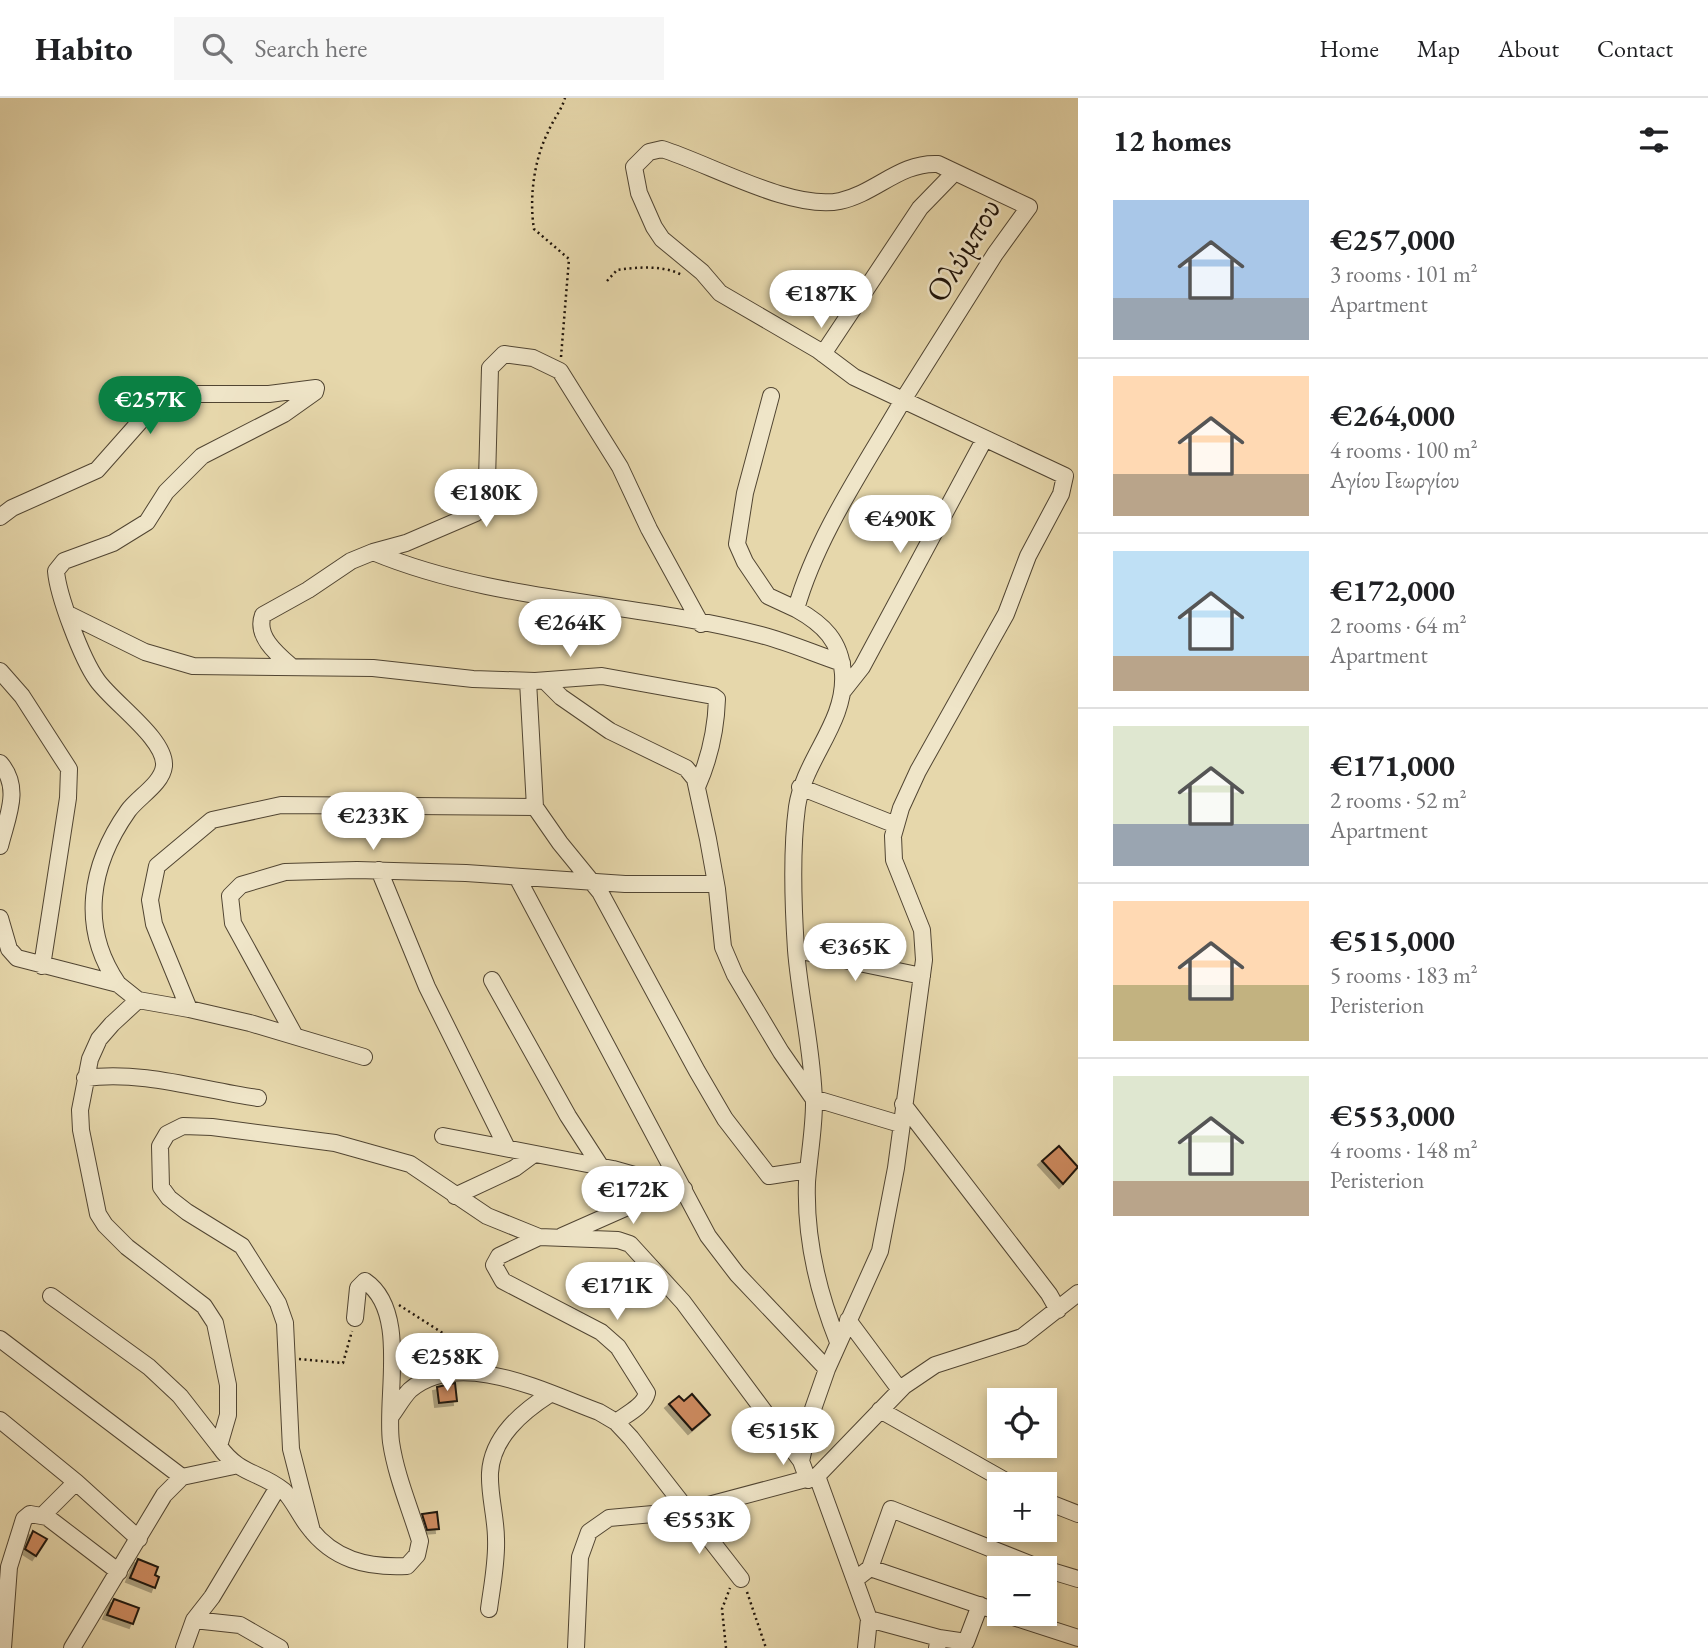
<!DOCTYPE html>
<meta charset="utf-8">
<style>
body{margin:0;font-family:"EB Garamond",serif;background:#f6f6f6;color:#202124;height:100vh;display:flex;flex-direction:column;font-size:26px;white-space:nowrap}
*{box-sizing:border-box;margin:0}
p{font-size:23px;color:#757577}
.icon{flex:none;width:38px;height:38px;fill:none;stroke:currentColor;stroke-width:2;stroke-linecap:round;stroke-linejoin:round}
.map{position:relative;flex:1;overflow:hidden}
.drawer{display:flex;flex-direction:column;background:#fff;width:630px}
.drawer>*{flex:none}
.controls{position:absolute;left:987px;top:1290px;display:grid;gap:14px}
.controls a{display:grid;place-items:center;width:70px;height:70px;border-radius:0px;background:#fff;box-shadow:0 4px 10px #0003;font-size:35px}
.price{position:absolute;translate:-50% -60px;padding:0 16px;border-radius:24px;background:#fff;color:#222;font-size:23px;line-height:46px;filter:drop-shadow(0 2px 4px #0008)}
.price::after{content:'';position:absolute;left:50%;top:42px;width:21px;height:16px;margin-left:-10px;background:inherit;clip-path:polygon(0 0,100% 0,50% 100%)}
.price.current{background:#0b8043;color:#fff}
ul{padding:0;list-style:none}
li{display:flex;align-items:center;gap:21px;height:175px;padding:0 35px}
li+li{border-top:2px solid #e0e0e0}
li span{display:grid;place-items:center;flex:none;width:196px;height:140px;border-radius:0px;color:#555}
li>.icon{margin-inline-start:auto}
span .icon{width:84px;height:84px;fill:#fffc;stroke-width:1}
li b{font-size:30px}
h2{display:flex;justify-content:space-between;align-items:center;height:84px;padding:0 35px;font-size:30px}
header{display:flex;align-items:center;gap:42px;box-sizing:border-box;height:98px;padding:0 35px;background:#fff;border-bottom:2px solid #e0e0e0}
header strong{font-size:33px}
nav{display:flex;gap:38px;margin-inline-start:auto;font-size:24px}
.search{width:490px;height:63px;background:#f6f6f6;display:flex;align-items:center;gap:18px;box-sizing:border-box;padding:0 24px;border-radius:0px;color:#757577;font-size:26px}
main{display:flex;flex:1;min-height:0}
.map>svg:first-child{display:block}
.building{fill:#cd8a5f;stroke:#1f140a;stroke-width:2;filter:url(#shadow)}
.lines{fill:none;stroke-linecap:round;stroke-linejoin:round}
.minor-casing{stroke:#514532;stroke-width:18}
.path{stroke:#1f140a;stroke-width:2.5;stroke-dasharray:2 3.5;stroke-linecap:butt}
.minor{stroke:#efe5c8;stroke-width:16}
.labels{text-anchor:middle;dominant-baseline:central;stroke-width:5;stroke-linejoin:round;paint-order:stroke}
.street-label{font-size:32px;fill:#1f140a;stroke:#efe5c8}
</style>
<header>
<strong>Habito</strong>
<div class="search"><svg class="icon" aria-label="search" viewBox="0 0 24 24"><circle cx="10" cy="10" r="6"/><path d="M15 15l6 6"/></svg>Search here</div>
<nav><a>Home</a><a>Map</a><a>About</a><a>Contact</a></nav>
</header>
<main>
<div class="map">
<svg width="1078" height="1550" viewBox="0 0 1078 1550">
<defs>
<filter id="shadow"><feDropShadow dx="-4" dy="4" stdDeviation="0" flood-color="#0004"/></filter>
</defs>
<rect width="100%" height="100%" fill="#e6d7ab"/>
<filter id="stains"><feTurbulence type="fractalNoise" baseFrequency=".00286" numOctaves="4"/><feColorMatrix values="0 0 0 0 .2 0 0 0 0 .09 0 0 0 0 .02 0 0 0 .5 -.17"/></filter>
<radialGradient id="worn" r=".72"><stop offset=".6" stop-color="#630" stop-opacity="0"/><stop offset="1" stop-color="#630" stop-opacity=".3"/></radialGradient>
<path class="building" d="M1059,1048L1078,1069L1063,1086L1042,1063Z
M455,1285L457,1303L439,1305L437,1289Z
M692,1296L710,1317L692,1332L669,1306L679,1298L684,1303Z
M437,1414L439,1431L427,1432L422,1416Z
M33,1433L47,1441L36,1458L25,1451Z
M138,1461L158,1469L155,1477L159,1479L155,1490L130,1480Z
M114,1501L139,1510L133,1526L107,1517Z"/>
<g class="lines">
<defs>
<path id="minor" d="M662,51C710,66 792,113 840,103C876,95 900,64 938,66L1029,109L995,156L903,302L854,279L818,252L720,195L702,174L662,141L654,129L639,95L634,69L649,54Z
M823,256L920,110L954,75
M771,298L745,395L737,446L745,464L768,498L796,511
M0,419L12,410L97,372L159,302L172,296H269L316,290
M68,516L145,554L193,568L373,570L473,581L535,583L602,578L713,598L717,601C716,632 709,662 697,689
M701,526L649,431L620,369L560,273L533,260L504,256L490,270L487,382L476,415L406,445L373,454C496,505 633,503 761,537C788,544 815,556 842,565
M292,569C277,556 255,538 263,517L308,492L351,463L373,454
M0,573L22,598L69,671L68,700L42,868
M545,583L561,599L610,633L686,670L695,681L708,741L717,791L723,849L735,877L781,954L813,1000L900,1026
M843,593L862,569L984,342
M0,665C22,690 7,719 0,748
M800,689L896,727
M535,709L560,745L600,794L697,973L725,1021L769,1078L808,1072
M379,772L427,889L507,1050
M517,779L708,1138L737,1176L827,1271
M0,820L9,851L17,860L118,886L138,902L189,911
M796,852L922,878
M492,882L568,1018L601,1069
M118,886C79,829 90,767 128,713C138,699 162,686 164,668C166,641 113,605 97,582C82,561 58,498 56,473L64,463L113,445L147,424L166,394L202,358L284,316L315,294L316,290
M138,902L112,926L99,941L90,961L80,1012L81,1032L98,1116L105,1127L127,1149L204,1208L215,1225L228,1287V1317L219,1348C240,1378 260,1373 284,1393C293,1402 300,1418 308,1428C333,1462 367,1470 407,1468L417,1457L420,1443C410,1410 396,1378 391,1344C385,1298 409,1213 365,1183L358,1190L355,1220
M295,938L233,825L230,798L241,787L285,774L357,772L466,775L625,786H716
M364,959L250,925L189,911L154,826L150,802L157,768L212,722L281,707L535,709L528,583
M85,980C143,972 201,992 258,1000
M903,1006L1049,1196L1058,1212
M443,1038L613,1071L684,1091
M455,1098L515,1070L534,1056
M562,1138L675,1088
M539,1139L499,1158L494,1167L503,1183L601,1234L618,1249L647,1295C644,1308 627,1316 616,1324
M51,1198L149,1269L180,1298L219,1348
M848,1222L900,1292
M0,1241L182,1379
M880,1312L1011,1386
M391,1318C397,1310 403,1299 410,1292C460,1249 547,1295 599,1314L616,1324L631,1340L741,1481
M0,1322L76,1384
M801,1363L813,1311L827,1271L880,1153L896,1070L924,862L922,832L894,762L893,738L901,710L918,673L1006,516L1028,458L1061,396L1065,378L903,302C865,368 817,437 796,511C823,526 841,543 843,576C846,625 804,661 797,709C791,754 793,806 796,852C800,903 813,953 814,1005C814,1031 809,1058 807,1084C805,1138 818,1194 838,1244
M817,1378L869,1521L866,1550
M1045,1403L1078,1416
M45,1415L76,1384L139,1441
M312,1433L291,1351L285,1225L278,1205L242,1148L187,1114L169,1100L161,1089L160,1048L167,1036L183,1028L212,1029L335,1045L410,1066L487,1118L539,1139L618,1142L630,1146L683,1204L801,1363L808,1382
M870,1470L999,1514
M1045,1471L1078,1481
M856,1481L870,1470L891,1411L1040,1470
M489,1511C492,1488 497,1464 496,1441C496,1419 489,1397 490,1375C492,1339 522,1314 550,1296
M1004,1516L1078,1540
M869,1521L939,1540L937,1550
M194,1522L212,1499L278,1389
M939,1540L966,1544L980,1507
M3,1550L9,1469L24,1421L30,1416L47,1419L119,1474
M72,1550L164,1397L182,1379L234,1368
M184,1550L194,1522L240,1527L280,1550
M576,1550L580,1459L589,1434L609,1420L686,1413L817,1378L904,1288L935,1267L1022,1239L1078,1195"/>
</defs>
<use href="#minor" class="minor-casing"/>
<path class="path" d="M607,183L617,172C638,169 663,167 682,177
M561,259L569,161L534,131C529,100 534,62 548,34C553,22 561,13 565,0
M399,1207L452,1241L459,1261
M299,1261L343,1265L352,1233
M747,1494L766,1550
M726,1550L722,1511L730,1490"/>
<use href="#minor" class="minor"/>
</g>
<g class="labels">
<g class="street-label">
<text transform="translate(963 152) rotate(-59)">Ολύμπου</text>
</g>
</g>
<rect width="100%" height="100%" filter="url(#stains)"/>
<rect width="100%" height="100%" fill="url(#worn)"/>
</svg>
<div class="controls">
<a><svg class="icon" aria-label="locate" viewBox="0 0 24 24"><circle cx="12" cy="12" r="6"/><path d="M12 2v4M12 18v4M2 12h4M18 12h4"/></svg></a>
<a>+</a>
<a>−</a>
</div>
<b class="price" style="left:821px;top:232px">€187K</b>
<b class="price current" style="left:150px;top:338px">€257K</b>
<b class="price" style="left:486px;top:431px">€180K</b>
<b class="price" style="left:900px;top:457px">€490K</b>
<b class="price" style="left:570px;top:561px">€264K</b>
<b class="price" style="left:373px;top:754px">€233K</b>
<b class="price" style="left:855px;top:885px">€365K</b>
<b class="price" style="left:633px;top:1128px">€172K</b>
<b class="price" style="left:617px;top:1224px">€171K</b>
<b class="price" style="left:447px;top:1295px">€258K</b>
<b class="price" style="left:783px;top:1369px">€515K</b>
<b class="price" style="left:699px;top:1458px">€553K</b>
</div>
<section class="drawer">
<h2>12 homes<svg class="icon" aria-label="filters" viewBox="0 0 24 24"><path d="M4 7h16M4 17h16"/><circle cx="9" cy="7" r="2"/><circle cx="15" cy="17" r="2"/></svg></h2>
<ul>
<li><span style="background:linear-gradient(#a9c7e8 70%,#9aa5b1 0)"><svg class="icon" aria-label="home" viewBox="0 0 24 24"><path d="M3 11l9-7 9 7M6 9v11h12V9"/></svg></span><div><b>€257,000</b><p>3 rooms · 101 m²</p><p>Apartment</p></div></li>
<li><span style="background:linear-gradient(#ffd9b3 70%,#b9a48a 0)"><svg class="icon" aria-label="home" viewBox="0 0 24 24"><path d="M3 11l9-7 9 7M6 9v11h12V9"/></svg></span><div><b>€264,000</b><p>4 rooms · 100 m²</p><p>Αγίου Γεωργίου</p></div></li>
<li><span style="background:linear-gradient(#bfe0f5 75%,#b9a48a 0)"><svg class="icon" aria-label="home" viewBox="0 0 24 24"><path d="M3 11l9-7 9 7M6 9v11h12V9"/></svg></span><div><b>€172,000</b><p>2 rooms · 64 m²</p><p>Apartment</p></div></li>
<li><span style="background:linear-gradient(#dfe7d0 70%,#9aa5b1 0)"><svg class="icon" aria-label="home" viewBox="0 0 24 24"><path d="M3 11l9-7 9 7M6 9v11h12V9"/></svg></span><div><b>€171,000</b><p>2 rooms · 52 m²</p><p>Apartment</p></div></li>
<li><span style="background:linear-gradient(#ffd9b3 60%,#c2b280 0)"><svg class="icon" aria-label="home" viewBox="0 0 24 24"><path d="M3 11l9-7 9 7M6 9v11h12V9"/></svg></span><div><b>€515,000</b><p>5 rooms · 183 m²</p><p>Peristerion</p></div></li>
<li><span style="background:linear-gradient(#dfe7d0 75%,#b9a48a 0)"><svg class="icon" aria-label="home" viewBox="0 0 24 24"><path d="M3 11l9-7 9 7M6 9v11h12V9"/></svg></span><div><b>€553,000</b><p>4 rooms · 148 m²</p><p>Peristerion</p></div></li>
</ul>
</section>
</main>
